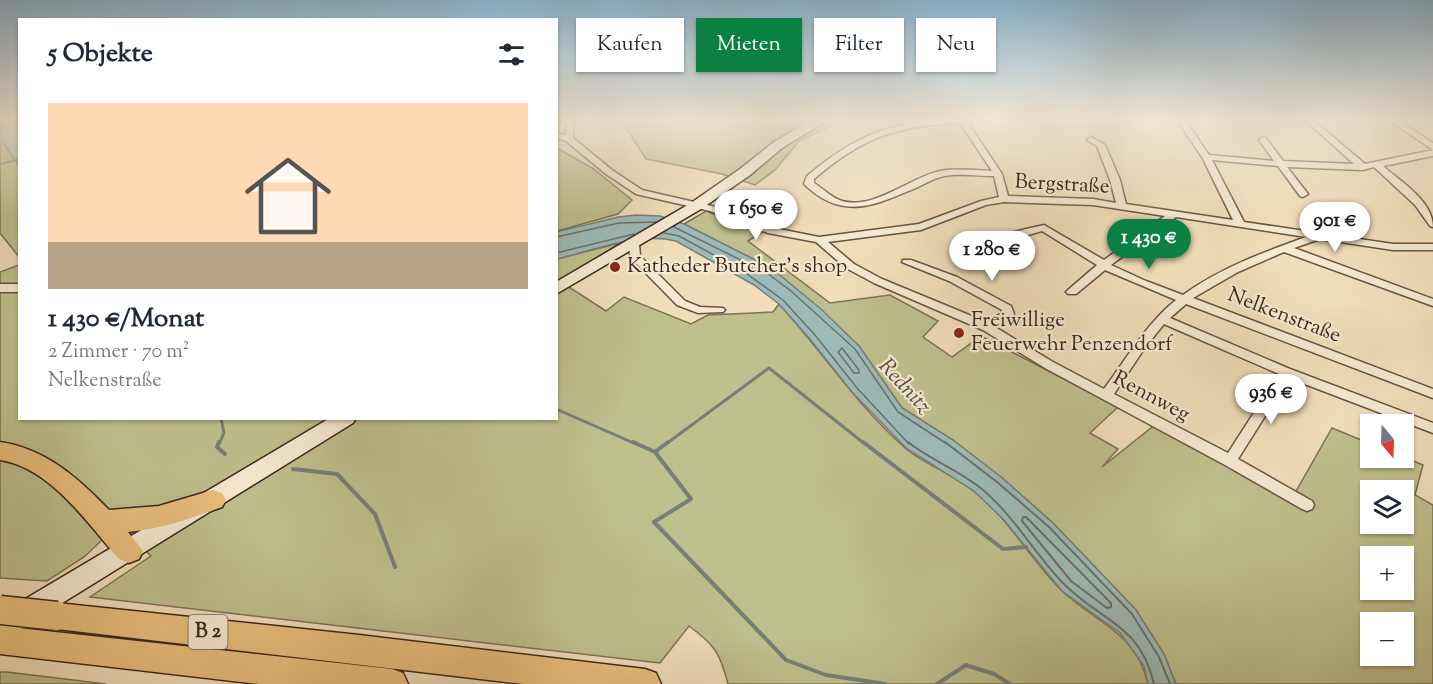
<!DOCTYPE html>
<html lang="de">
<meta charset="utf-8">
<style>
body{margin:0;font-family:"Sorts Mill Goudy",serif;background:#f6f6f7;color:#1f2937;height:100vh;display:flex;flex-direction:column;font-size:22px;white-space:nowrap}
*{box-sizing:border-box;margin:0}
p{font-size:20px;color:#747a83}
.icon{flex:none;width:33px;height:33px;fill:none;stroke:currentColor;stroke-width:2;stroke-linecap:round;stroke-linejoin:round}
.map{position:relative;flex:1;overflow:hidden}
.sheet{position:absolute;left:18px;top:18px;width:540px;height:402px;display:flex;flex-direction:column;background:#fff;border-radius:0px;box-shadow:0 2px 4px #0004}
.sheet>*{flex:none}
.banner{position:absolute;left:576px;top:18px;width:570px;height:54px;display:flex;gap:12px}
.needle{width:39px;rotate:161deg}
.tools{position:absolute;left:1360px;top:414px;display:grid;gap:12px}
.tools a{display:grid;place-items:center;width:54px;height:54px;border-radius:0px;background:#fff;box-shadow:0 2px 4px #0004;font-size:30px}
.price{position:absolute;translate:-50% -51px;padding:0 14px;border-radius:21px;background:#fff;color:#222;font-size:20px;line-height:39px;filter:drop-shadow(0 2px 3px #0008)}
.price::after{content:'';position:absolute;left:50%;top:36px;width:18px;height:14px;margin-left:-9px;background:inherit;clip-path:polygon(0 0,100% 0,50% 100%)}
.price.selected{background:#0b8043;color:#fff}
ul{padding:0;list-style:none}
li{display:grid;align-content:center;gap:12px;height:318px;padding:0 30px}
li span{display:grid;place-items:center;height:186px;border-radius:0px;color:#555}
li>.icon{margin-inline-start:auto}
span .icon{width:108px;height:108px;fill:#fffc;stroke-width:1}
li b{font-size:26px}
h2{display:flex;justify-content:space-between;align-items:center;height:72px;padding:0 30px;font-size:26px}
.chip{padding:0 21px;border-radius:0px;background:#fff;box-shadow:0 2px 4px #0004;font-size:21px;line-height:54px}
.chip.selected{background:#0b8043;color:#fff}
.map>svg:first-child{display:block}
.green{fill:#bec08d;stroke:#7d7254;stroke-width:1.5;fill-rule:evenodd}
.water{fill:#9cbbb8;stroke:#767f79;stroke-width:1.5}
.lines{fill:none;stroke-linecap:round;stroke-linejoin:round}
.shore-far1{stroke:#6c706a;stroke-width:1.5}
.shore{stroke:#6c706a;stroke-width:2}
.stream-far2{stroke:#767f79;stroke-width:2}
.stream-far1{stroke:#767f79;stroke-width:3}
.stream{stroke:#767f79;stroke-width:4}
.minor-casing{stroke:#695343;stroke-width:3}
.tertiary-casing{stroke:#695343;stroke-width:3}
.secondary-casing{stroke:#3c251b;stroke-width:3}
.trunk-casing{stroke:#3c251b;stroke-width:3}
.minor{fill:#f6ead2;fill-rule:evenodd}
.tertiary{fill:#f6ead2;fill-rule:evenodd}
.secondary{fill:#f6ead2;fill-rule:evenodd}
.trunk{fill:#e8bf7d;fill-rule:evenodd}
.trunk-bridge-casing{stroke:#3c251b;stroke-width:31;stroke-linecap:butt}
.trunk-bridge{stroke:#e8bf7d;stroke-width:28}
.poi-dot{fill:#8f2418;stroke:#f6ead2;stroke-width:2}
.labels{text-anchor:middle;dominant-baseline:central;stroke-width:4.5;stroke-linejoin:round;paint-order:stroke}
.shield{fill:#f6ead2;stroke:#746052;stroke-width:1.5}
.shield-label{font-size:20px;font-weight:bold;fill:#3c251b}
.street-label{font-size:21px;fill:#3c251b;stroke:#f6ead2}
.poi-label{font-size:21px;fill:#3c251b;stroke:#f6ead2;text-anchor:start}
.water-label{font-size:22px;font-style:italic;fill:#544a42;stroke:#f6ead2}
</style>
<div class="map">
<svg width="1433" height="684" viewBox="0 0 1433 684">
<rect width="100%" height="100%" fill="#f1deba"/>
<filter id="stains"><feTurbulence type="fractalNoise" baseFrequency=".00333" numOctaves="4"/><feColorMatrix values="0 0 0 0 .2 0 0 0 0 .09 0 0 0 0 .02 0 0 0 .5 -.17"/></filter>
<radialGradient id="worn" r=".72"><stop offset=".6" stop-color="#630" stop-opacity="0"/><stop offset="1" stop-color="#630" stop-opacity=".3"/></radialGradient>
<path class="green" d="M616,120H843L799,141L775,170L755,185L722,174L646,159L628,131Z
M0,138L19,166V257L0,233Z
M557,148L594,169L632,200L618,214L557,231Z
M706,211L762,232L748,241L830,303L890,295L938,321L923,337L952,357L981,336L1118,407L1090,433L1118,449L1102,467L1156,424L1291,500L1332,428L1371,444V458L1404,457L1423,465L1415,495L1433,505V684H1176L1164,654L1136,610L1053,523L1001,477L953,440L902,408L859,346L794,287L771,268L684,224ZM1371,490H1404V524H1371ZM1371,556H1404V590H1371ZM1371,622H1404V656H1371Z
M620,243L561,282L606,311L624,297L691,324L708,315L773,312L779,304C821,350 858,407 905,448C925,465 953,474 974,491C1009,519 1030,559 1061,590C1095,623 1136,631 1148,684H728C720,653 715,645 689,626L660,663L90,597L151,556L118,525L84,557L47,581L0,578V272L19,265L20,418H556L557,259Z
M0,672H7L106,684H0Z"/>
<path class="water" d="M0,120H12L19,126V166L0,138Z
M636,215L660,216L684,224L771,268L821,309L859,346L902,408L953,440L1001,477L1053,523L1136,610L1164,654L1176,684H1148L1144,666L1120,633L1062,591L1003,519L974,491L906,448L852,392L810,339L779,304L754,285L676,241C637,232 594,250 557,259L556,232L618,217Z"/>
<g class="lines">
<path class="shore-far1" d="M674,227L767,273L791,291L855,349L898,412L947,444
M664,233L679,236L743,271L783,300L815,335L857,388L909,444
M556,237L619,223L656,222
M556,253L634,234
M842,348L859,370V373H854L838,352Z"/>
<path class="shore" d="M908,442C929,459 956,469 978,486C1013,513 1034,554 1065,585C1102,622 1140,624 1154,684
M945,442L997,482L1049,527L1132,614L1159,657L1170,684
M1023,517H1026L1111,603V607L1107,608L1071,581L1022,521Z"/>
<path class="stream-far2" d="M0,164L20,159"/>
<path class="stream-far1" d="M556,409L636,444
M219,444L224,433L221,418
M666,444L769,368L865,444"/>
<path class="stream" d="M219,442L217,447L225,454
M633,442L655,452L691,499L654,522L786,660L826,675L885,684
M863,442L1003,549L1026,547
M655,452L668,442
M293,469L337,474L375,514L395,567
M937,684L966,665L994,674L1010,684"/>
<defs>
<path id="minor" d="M561,120H570L574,122L573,138L612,170L642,190L716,207L774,228L819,237L919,224L981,201L999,197L994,176C978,176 960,173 944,176C935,178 926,183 918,187C875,205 843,222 804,184L807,176C873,121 908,120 991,120L987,122L968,123L1002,174L1008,196L1093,199L1116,203L1110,180L1097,146L1087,140L1091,137L1105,145L1120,180L1126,204L1233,220L1202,157L1177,120H1185L1209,155L1274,161L1259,140L1263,137L1266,138L1283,161L1354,164L1305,120H1313L1365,164L1433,150V156L1383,166C1401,182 1433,201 1433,227L1430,226L1415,205L1374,167L1363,170L1287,167L1308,194L1303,197L1300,196L1278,166L1212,160L1244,222L1393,244H1433V250H1393L1320,239L1294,248L1433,299V306L1284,252L1238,272L1193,298L1433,389V398L1186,304L1170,318L1290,369L1433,423V433L1289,378L1238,459L1312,501L1314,505L1312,509L1307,511L1302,509L1225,465L1045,368L983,330L874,283L846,268L816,242L768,233L710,211L636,194L606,174L566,141L556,138V133L565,135L567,125ZM960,123L992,171C974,170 957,168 940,171C909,178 874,210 842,201C832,198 822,188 814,183V179C863,137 896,126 960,123ZM1004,202L1093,205L1165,216L1104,260L1044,225C1015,231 978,240 957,262L958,264H966L1004,242L1042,231L1097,265L1068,290L1066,292L1068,294H1076L1105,270L1176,300C1146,324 1127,358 1104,389L1053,362L995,327L1012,317L1014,314L1011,306L957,277L911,260H903L902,262L949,281L1002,310V313L986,322L882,279L854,264L828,242L921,230L986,205ZM1176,217L1306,237C1264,252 1220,268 1183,295L1146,281L1111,265ZM1164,324L1279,374L1228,453L1114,394L1144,349Z
M1389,120H1398L1433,143V150Z
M634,241L639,244L640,256L685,301L700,307L723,308L725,310L723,312L698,313L677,305L630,257L629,244Z"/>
<path id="tertiary" d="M0,284H20V292H0Z"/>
<path id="secondary" d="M811,120H828L782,148L750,175L701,209L556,294V282L691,203L740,169L774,142Z
M330,418H356L353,423L9,636L0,640V614Z"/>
<path id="trunk" d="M0,442C46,449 77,477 109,510L159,506L213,490L222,493L226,500L222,507C192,518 161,529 128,532L143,551L139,559L129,563L119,559C87,523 51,468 0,460Z
M57,603L359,635L645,669L656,673L661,684H523L57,629L47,625L42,616L47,607Z
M0,626L392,669L403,673L408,684H259L0,654Z"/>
</defs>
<use href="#minor" class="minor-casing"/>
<use href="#tertiary" class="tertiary-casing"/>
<use href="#secondary" class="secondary-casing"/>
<use href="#trunk" class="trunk-casing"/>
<use href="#minor" class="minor"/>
<use href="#tertiary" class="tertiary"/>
<use href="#secondary" class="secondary"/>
<use href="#trunk" class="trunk"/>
<defs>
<path id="trunk-bridge" d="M0,610L57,616"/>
</defs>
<use href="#trunk-bridge" class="trunk-bridge-casing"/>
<use href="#trunk-bridge" class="trunk-bridge"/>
</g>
<linearGradient id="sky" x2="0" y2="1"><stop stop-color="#89b7d5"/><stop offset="0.56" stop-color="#f9f0e0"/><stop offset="1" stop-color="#f9f0e0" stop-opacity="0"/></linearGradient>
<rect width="1433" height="215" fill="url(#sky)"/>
<g class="poi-dot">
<circle cx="615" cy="267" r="6"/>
<circle cx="959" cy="333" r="6"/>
</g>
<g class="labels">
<rect class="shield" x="188.5" y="615" width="39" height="34" rx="4.5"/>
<g class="shield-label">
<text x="208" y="632">B 2</text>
</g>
<g class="street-label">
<text transform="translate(1062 185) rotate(3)">Bergstraße</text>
<text transform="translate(1284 316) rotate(21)">Nelkenstraße</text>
<text transform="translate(1151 397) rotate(28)">Rennweg</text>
</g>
<g class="poi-label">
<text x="627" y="267">Katheder Butcher's shop</text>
<text x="971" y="321">Freiwillige<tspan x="971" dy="24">Feuerwehr Penzendorf</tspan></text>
</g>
<g class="water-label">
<text transform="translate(904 387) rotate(47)">Rednitz</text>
</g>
</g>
<rect width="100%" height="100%" filter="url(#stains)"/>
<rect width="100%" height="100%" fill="url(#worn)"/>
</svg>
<div class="tools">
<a><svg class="needle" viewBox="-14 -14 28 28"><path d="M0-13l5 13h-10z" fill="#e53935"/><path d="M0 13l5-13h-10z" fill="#747a83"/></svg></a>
<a><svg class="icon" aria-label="layers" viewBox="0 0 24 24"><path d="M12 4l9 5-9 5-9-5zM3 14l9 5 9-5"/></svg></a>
<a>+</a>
<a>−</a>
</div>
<b class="price" style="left:756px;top:241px">1 650 €</b>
<b class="price" style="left:1335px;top:253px">901 €</b>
<b class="price selected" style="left:1149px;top:270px">1 430 €</b>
<b class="price" style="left:992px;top:282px">1 280 €</b>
<b class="price" style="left:1271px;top:425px">936 €</b>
<div class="banner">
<a class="chip">Kaufen</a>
<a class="chip selected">Mieten</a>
<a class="chip">Filter</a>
<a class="chip">Neu</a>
</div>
<section class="sheet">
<h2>5 Objekte<svg class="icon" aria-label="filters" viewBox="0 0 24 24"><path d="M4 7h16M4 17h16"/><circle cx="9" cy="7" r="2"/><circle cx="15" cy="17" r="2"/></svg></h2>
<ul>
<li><span style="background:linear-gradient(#ffd9b3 75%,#b9a48a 0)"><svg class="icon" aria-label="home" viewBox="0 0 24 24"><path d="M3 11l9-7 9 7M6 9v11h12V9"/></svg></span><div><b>1 430 €/Monat</b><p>2 Zimmer · 70 m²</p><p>Nelkenstraße</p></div></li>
</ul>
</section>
</div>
